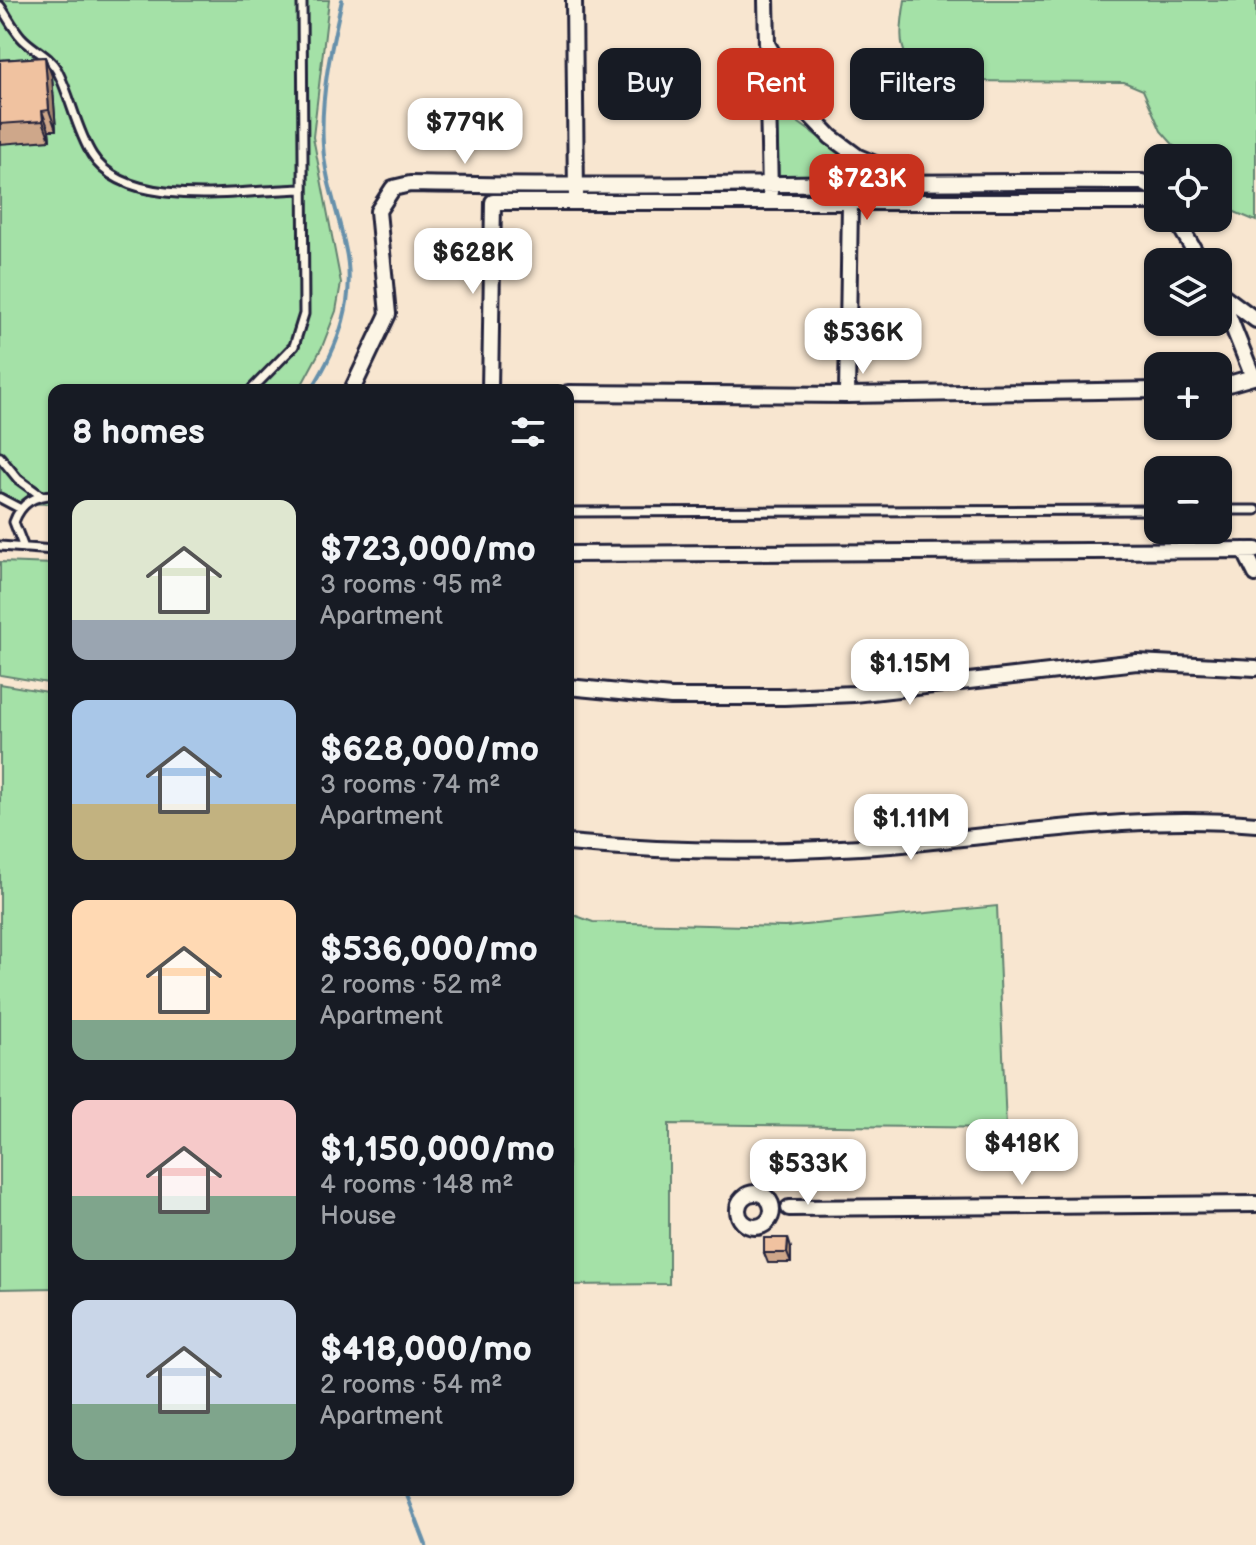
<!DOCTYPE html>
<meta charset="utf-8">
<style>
body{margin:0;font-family:"Balsamiq Sans",sans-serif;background:#20242c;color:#f1f3f6;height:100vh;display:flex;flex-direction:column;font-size:30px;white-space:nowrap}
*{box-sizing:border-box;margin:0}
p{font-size:26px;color:#9ea1a6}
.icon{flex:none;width:44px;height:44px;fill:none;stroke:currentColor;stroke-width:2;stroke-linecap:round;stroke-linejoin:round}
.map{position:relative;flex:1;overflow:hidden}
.drawer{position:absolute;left:48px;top:384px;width:526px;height:1112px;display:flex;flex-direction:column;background:#171b24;border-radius:16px;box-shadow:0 2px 6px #0004}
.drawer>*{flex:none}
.guide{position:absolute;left:598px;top:48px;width:538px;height:72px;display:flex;gap:16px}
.buttons{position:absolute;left:1144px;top:144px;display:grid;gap:16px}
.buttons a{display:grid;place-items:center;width:88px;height:88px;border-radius:16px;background:#171b24;box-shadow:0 2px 6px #0004;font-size:40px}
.price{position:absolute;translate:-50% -68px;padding:0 18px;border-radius:16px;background:#fff;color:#222;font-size:26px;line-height:52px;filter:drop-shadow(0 2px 4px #0008)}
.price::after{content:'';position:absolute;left:50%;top:48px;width:24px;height:18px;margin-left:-12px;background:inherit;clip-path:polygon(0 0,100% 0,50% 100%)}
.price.on{background:#c8321e;color:#fff}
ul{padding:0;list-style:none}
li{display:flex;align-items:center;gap:24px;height:200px;padding:0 24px}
li span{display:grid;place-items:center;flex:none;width:224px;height:160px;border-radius:16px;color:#555}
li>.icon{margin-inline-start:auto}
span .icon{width:96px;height:96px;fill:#fffc;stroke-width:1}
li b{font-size:34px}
h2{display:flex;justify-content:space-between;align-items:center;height:96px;padding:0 24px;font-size:34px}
.tag{padding:0 28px;border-radius:16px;background:#171b24;box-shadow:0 2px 6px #0004;font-size:28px;line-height:72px}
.tag.on{background:#c8321e;color:#fff}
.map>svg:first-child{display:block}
.green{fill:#a4e1a7;stroke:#638271;stroke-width:2}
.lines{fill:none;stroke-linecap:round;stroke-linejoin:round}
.stream{stroke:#6690ab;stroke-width:4}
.service-casing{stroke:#22223b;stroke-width:13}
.minor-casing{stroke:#22223b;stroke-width:20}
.service{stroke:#fcf5e5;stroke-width:7}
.minor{stroke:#fcf5e5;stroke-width:14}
.wall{fill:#cea78a;stroke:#22223b;stroke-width:2}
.shaded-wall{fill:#a88870;stroke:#22223b;stroke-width:2}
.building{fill:#f0c2a0;stroke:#22223b;stroke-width:2}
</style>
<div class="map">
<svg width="1256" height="1545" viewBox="0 0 1256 1545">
<rect width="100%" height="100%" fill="#f8e6d0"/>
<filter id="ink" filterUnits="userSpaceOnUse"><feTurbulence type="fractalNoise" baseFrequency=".0125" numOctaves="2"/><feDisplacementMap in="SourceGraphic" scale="16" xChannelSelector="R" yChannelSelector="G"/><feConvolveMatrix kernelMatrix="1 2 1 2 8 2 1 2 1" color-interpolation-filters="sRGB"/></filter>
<g filter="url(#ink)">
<path class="green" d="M0,0H329L313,137L341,283L336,311L322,347L299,390H54V504L0,503Z
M905,0H1256V221L1218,205V158H1185L1161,131L1143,90L1124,82L958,81C900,67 896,55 905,0Z
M776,90L795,120L871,175L779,176Z
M0,562L54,564V684L0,675Z
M0,684L54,693V1288L0,1289Z
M997,906L1006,1128L669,1124V1284L568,1285V913L593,922L785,927Z"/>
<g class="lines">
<path class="stream" d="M311,390C339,346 357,298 345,246C338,212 325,180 323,145C320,96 331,48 342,0
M405,1490L426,1545"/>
<defs>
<path id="service" d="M0,6C7,16 13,28 21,37C31,49 49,55 57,70C71,97 76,129 92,155C127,212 244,190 302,189
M251,390L294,346L304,314L302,0
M0,457L18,479L40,495
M0,498L19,508
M1218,510H1256
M568,512L1158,510
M0,546L54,550
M24,548L14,522C21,503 34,495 54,495"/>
<path id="minor" d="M574,0L576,196
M766,0L767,44L805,110L831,137L858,157L906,177
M767,53L770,192
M1175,218L1201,262
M1219,292L1253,377L1256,376
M1221,294L1256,320
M1218,387L1253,377
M352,390L388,314L378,211L393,188L410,184C654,189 898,180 1142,182L1158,191
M490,390L493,202H1158
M568,393L847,395L1158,390
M847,395L850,203
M1244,550L1256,574
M568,554L1256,550
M568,687L671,697H784L854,694L1137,662L1256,668
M568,843C676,853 783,853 891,845C1014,835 1132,813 1256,824
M738 1210a17 17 0 1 1 34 0a17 17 0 1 1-34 0Z
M789,1208L1256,1204"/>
</defs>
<use href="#service" class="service-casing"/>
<use href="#minor" class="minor-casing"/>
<use href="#service" class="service"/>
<use href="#minor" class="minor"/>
</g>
<path class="wall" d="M45,57L52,76L56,130H49L50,140L0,144V60Z
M791,1248V1263H768L764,1253Z"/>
<path class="shaded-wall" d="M45,57L52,76L56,130L49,110Z
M42,111L49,130L50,140L43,121Z
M788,1238L791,1248V1263L787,1253Z"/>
<path class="building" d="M45,57L49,110L42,111L43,121L0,124V60Z
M764,1238H788L787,1253H764Z"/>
</g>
</svg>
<div class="buttons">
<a><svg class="icon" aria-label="locate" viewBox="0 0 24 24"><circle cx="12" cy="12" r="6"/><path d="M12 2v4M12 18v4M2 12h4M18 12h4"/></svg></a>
<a><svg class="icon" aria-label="layers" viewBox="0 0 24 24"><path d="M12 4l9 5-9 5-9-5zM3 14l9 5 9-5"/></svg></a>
<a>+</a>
<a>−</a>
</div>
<b class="price" style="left:465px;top:166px">$779K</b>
<b class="price on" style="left:867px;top:222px">$723K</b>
<b class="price" style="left:473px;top:296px">$628K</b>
<b class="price" style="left:863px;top:376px">$536K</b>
<b class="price" style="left:910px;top:707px">$1.15M</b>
<b class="price" style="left:911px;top:862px">$1.11M</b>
<b class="price" style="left:1022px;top:1187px">$418K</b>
<b class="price" style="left:808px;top:1207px">$533K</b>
<div class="guide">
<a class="tag">Buy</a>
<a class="tag on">Rent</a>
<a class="tag">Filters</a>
</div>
<section class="drawer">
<h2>8 homes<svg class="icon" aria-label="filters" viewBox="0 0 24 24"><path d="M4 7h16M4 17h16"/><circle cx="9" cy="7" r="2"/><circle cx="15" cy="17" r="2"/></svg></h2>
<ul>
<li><span style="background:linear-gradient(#dfe7d0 75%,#9aa5b1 0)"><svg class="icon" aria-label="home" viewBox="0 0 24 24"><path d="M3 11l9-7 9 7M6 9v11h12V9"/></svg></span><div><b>$723,000/mo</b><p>3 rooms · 95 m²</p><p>Apartment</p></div></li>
<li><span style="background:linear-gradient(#a9c7e8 65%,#c2b280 0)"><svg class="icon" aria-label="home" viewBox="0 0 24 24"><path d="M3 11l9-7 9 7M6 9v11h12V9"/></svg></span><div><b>$628,000/mo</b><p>3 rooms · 74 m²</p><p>Apartment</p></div></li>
<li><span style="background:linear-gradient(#ffd9b3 75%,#7fa58c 0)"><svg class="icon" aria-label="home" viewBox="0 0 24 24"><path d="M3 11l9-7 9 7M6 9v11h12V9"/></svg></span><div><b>$536,000/mo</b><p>2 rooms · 52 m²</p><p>Apartment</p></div></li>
<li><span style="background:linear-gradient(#f6c9c9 60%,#7fa58c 0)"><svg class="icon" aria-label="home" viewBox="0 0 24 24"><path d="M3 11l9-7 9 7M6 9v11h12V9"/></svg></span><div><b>$1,150,000/mo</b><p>4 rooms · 148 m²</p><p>House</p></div></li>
<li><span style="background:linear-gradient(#c9d6e8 65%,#7fa58c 0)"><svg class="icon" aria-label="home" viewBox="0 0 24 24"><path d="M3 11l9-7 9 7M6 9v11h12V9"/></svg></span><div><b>$418,000/mo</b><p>2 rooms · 54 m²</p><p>Apartment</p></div></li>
</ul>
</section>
</div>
